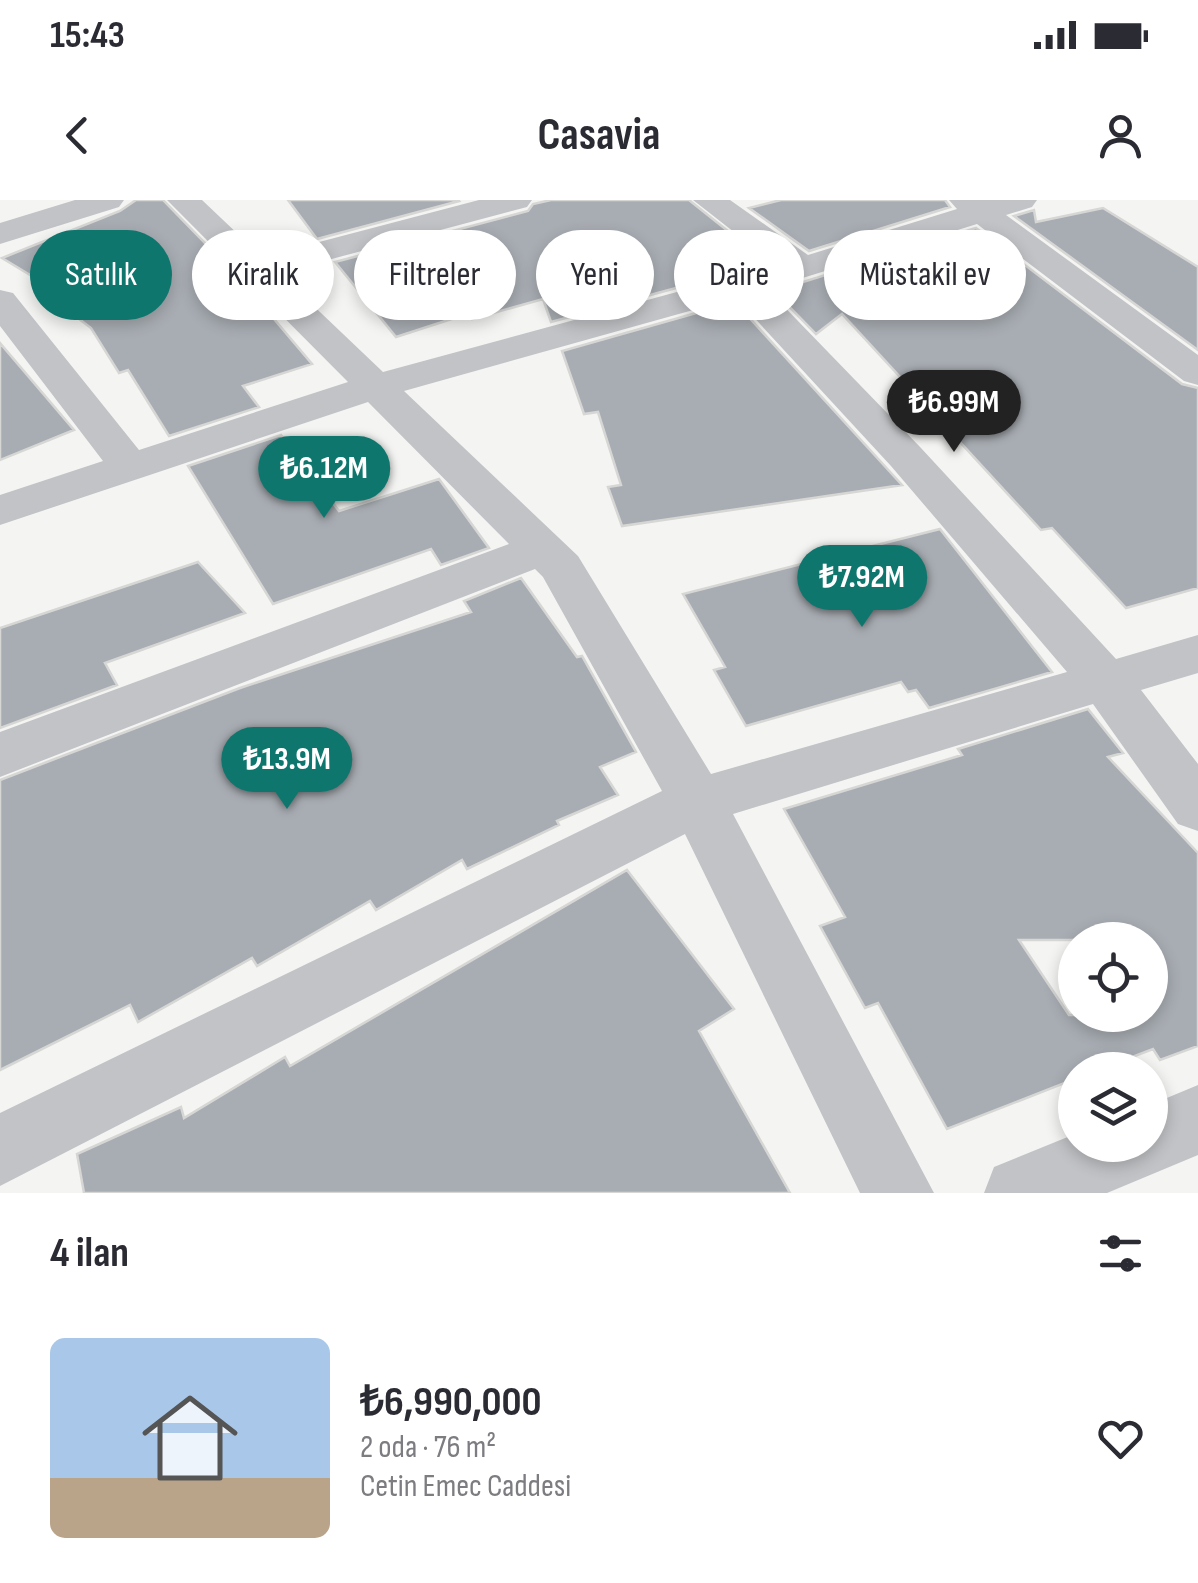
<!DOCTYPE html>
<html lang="tr">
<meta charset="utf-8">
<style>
body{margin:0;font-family:"Sofia Sans Condensed",sans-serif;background:#f2f2f3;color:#2b2b33;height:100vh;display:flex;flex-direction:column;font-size:38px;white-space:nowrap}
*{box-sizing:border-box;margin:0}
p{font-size:32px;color:#7c7c81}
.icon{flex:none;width:55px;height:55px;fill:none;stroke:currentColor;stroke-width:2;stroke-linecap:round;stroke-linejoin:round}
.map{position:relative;height:993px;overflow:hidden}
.panel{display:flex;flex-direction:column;background:#fff;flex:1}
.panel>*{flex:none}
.hud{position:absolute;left:30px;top:30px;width:1140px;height:90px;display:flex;gap:20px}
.tools{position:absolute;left:1058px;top:722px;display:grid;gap:20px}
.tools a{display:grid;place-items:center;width:110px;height:110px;border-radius:50%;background:#fff;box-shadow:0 5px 15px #0003;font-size:50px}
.price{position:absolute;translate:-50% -85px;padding:0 22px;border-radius:35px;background:#0f766e;color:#fff;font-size:32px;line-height:65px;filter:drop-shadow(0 2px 5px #0008)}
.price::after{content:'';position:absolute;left:50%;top:60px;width:30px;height:22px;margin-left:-15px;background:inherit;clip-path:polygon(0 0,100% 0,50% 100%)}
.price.current{background:#222;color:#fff}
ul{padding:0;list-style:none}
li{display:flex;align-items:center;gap:30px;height:250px;padding:0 50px}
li+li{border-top:2px solid #e1e1e2}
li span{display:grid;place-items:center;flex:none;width:280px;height:200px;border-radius:15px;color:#555}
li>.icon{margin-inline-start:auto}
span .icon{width:120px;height:120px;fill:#fffc;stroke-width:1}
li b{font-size:42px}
h2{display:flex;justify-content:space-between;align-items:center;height:120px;padding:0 50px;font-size:42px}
.tag{padding:0 35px;border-radius:45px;background:#fff;box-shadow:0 5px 15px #0003;font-size:35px;line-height:90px}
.tag.current{background:#0f766e;color:#fff}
.status{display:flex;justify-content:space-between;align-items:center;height:70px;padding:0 50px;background:#fff;direction:ltr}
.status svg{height:28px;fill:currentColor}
header{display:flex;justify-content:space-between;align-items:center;height:130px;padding:0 50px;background:#fff;font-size:45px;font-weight:700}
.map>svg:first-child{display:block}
.building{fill:#a8adb3;stroke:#d6d6d4;stroke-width:2.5;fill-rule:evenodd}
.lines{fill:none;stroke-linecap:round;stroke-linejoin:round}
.street{fill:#c1c3c6;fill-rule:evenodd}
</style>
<div class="status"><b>15:43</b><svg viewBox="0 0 49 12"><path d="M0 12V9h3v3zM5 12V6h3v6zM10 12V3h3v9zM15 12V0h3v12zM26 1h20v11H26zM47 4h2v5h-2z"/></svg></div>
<header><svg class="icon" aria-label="back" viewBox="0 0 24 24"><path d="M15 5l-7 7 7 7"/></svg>Casavia<svg class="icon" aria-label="person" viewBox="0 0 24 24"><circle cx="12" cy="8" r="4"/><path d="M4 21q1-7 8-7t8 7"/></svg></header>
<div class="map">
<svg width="1198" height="993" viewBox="0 0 1198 993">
<rect width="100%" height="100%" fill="#f4f5f2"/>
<path class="building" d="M136,0H163L241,80L312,164L243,186L259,207L169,236L128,170L119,173L91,128L66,109L78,104L2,58L120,11Z
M288,0H458L459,1L317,39Z
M551,0H689L768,63L551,122L543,99L472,119L467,114L396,137L335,62L528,11L533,4Z
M781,0H945L950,7L809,51L749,8Z
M1103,8L1198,67V150L1014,16L1034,10L1036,22Z
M976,28L1182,184L1198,188V388L1126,408L1052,328L1041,330L842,114L816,134L774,91Z
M735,102L902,285L622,326L608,287L621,285L598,212L584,214L562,151Z
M0,143L74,230L0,260Z
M281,235L339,311L439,279L489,348L441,365L431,349L273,404L188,266Z
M940,329L1052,472L929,508L916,490L908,492L901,482L746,526L714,470L725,467L683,394Z
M198,362L245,413L105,463L117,485L0,528V428Z
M521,378L577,457L582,456L636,552L600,567L618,595L557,621L559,625L467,669L462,660L376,710L370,701L257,766L252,758L138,822L130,805L0,870V580L240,488L471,412L464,401Z
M1088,509L1123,553L1108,557L1198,653V846L1160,860L1153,849L1098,870H1075V879L947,929L878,803L865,808L820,726L845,717L784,609L962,555L958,549ZM1019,740H1150V815H1069Z
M627,670L734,809L699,831L790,993H84L77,954L181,907L184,918L285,857L290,866Z"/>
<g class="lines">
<path class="street" d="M75,0H124L119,7L0,44V23Z
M167,0H202L262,57L479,0H532L527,7L279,73L383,172L776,65L693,0H730L808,55L957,9L949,0H1037L1032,7L1006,15L1198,155V185L1184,181L977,24L767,89L921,248L1116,459L1198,435V473L1141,490L1198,564V631L1178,624L1093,504L733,614L934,993H860L685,634L0,986V913L662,591L543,377L535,369L0,577V532L509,344L368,202L0,325V295L103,261L0,126V90L13,93L139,250L348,182ZM736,98L891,266L1067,472L711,574L578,356L404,191Z
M1198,885V955L1107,993H984L994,967L1075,934V945H1150V905Z"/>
</g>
</svg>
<div class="tools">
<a><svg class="icon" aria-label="locate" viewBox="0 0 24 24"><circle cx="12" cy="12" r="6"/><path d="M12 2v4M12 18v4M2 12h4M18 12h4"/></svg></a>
<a><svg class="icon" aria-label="layers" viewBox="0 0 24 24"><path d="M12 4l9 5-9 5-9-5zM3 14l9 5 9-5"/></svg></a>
</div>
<b class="price current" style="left:954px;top:255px">₺6.99M</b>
<b class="price" style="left:324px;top:321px">₺6.12M</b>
<b class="price" style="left:862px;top:430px">₺7.92M</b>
<b class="price" style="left:287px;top:612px">₺13.9M</b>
<div class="hud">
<a class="tag current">Satılık</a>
<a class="tag">Kiralık</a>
<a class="tag">Filtreler</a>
<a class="tag">Yeni</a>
<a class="tag">Daire</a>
<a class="tag">Müstakil ev</a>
</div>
</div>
<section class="panel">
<h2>4 ilan<svg class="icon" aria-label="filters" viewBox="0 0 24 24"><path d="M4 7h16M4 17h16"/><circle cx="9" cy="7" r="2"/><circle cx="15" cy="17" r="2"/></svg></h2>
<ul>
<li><span style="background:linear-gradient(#a9c7e8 70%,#b9a48a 0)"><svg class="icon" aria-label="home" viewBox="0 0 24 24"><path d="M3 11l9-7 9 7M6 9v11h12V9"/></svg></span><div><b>₺6,990,000</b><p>2 oda · 76 m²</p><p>Cetin Emec Caddesi</p></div><svg class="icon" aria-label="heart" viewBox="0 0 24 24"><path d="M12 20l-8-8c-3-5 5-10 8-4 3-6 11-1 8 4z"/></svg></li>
</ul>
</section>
